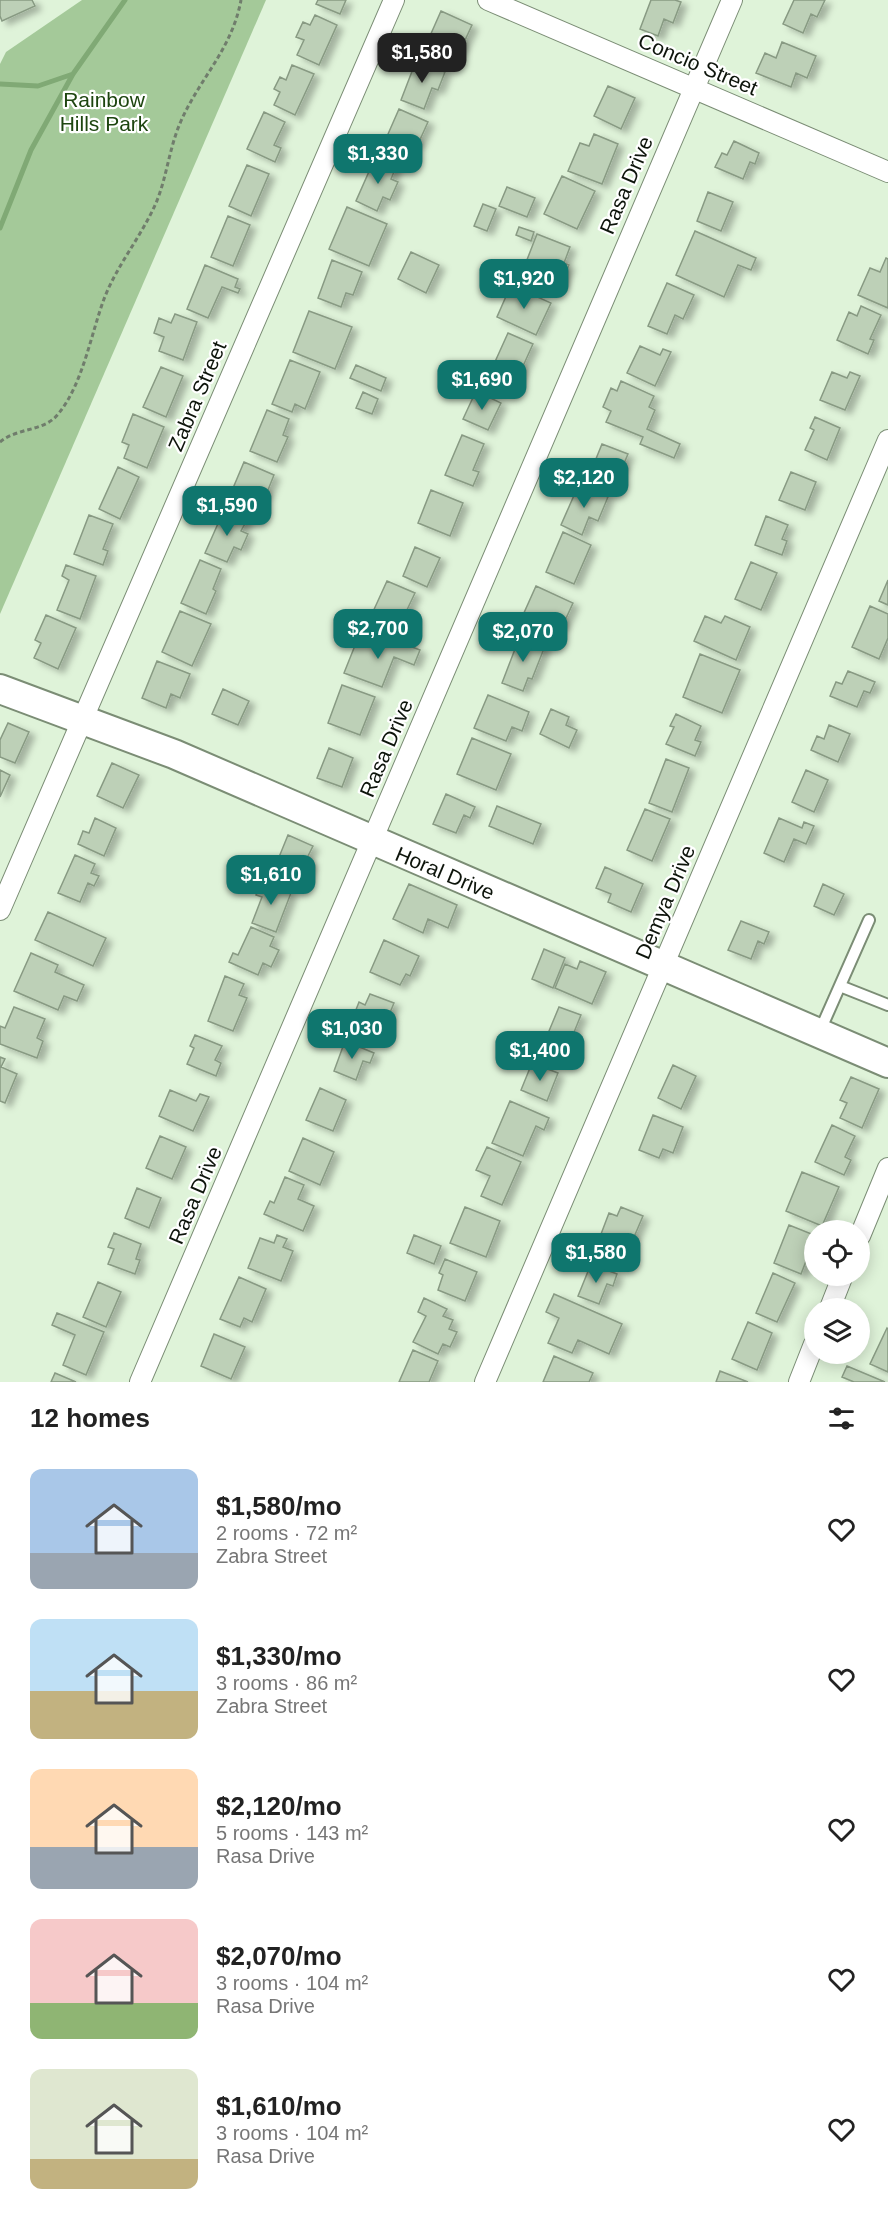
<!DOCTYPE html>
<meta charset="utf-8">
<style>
body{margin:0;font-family:Arial,sans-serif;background:#f2f2f2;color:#222;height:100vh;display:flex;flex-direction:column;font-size:22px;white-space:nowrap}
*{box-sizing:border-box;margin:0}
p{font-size:20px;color:#767676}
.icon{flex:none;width:33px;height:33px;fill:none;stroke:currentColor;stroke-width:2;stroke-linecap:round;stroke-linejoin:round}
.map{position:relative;height:1382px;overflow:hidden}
.drawer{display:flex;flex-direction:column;background:#fff;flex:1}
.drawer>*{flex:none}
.controls{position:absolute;left:804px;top:1220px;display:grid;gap:12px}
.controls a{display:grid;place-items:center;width:66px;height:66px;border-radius:50%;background:#fff;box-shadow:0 3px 15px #0003;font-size:30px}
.price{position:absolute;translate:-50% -51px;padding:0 14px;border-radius:12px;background:#0f766e;color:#fff;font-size:20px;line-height:39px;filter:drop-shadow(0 2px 3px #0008)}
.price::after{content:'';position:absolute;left:50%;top:36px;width:18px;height:14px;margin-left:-9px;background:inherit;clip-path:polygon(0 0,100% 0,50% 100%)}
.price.selected{background:#222;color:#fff}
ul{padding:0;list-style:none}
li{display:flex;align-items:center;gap:18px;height:150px;padding:0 30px}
li span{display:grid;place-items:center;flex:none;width:168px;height:120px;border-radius:12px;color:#555}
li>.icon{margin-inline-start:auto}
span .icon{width:72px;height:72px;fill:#fffc;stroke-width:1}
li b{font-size:26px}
h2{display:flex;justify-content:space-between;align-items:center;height:72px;padding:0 30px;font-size:26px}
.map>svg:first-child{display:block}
.green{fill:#a4c999}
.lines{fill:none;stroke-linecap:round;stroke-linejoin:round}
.stream{stroke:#80a975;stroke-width:5}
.building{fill:#bdd0b7;stroke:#889a83;stroke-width:1.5;filter:url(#shadow)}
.lane-casing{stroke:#7b8d75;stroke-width:14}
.street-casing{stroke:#7b8d75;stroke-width:22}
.secondary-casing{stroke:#7b8d75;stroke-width:32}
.path{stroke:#707d6c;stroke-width:3;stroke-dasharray:4.5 3;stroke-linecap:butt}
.lane{stroke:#fff;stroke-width:10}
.street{stroke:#fff;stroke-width:20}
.secondary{stroke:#fff;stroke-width:28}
.labels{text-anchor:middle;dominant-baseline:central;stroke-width:4.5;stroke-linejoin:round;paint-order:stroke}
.street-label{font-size:21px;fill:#0d140b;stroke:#fff}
.park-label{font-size:21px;fill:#1d450f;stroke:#fff}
</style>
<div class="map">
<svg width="888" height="1382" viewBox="0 0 888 1382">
<defs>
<filter id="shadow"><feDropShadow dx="6" dy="4" stdDeviation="3" flood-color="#0004"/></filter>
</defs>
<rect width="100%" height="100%" fill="#dff3d9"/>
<path class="green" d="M82,0H266L0,614V64L6,52Z"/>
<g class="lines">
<path class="stream" d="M0,84L38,86L73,74L125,0
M0,228L31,150L73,74"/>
</g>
<path class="building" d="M0,0H32L35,6L2,21L0,16Z
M318,0H346L340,14L316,4Z
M651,0H675L681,2L673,23L664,19L658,36L640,29Z
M794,0H825L817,17L811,14L803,33L783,24Z
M441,11L472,25L460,51L451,47L444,63L422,54Z
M315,15L337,25L319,65L297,55L304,40L296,37L303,22L310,25Z
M782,42L816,56L807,78L796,73L791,87L756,73L765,53L776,58Z
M416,61L445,72L438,90L432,88L424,109L401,100Z
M292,65L314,74L295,115L274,105L280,92L274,89L280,77L286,80Z
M608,86L635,98L621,129L594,116Z
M399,109L428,122L418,144L409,141L402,159L381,150Z
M264,112L285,122L274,145L281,148L275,162L247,149Z
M594,134L618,144L602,184L568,171L580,143L589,146Z
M734,141L759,153L755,164L750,162L743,179L715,167L722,153L727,155Z
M375,158L396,167L391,179L398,182L390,200L383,197L377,211L356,201Z
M247,165L269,174L251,216L229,206Z
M562,176L595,191L577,229L544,214Z
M507,187L535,198L527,217L499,206Z
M708,192L733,202L721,231L697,221Z
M483,204L496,209L487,231L474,226Z
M347,207L387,224L369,266L329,249Z
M228,216L250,225L233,266L211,257Z
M519,227L534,232L531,241L516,235Z
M695,231L756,258L751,270L738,265L724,297L676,275Z
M537,234L570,247L564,263L569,265L561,285L523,270Z
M411,252L439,265L426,293L398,279Z
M886,258L888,259V308L858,295L870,268L880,272Z
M332,260L362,272L353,295L346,293L341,307L318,298Z
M205,265L238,279L235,287L240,289L238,293L222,287L208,318L187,309Z
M667,283L694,295L683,319L675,315L667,334L648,326Z
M511,285L551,303L536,335L497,317Z
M861,306L881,315L870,339L874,340L868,354L837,340L849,312L857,316Z
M309,311L352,327L335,369L293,352Z
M175,314L197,322L183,360L159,351L164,337L154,333L159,318L171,323Z
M508,333L533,344L514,386L489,375Z
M640,346L660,355L663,349L671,352L655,386L627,373Z
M290,360L320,372L305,409L295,404L292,412L272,404Z
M356,365L386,378L381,391L350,378Z
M161,367L183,376L166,417L143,407Z
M832,372L847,378L850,372L860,376L845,410L820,400Z
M621,381L654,396L649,407L655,410L647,429L680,444L674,458L640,444L643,437L606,422L611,411L603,407L611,388L617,391Z
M476,391L501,403L488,430L463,419Z
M363,392L378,399L372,414L356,408Z
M267,410L289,419L283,435L288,437L277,462L250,451Z
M133,414L164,427L147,468L124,458L129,445L122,442Z
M815,417L840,428L827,460L805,450L814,430L810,428Z
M462,435L484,444L473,470L479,472L473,486L445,475Z
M602,444L628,454L622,468L618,465L610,485L589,476Z
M244,462L274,475L266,495L259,492L252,509L228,500Z
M118,467L139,477L120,519L99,509Z
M791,472L816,482L805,510L779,500Z
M579,484L608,497L598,521L589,517L582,535L561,525Z
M431,490L463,503L450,536L418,523Z
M224,510L247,520L241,531L248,534L241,550L234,547L227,562L205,553Z
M89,515L113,524L103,549L108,551L103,565L74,554Z
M766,516L788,525L782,539L787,541L782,555L755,545Z
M563,532L591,545L574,584L546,572Z
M415,547L440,558L427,587L403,576Z
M200,560L221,569L213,589L216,591L206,614L181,603Z
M751,562L777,573L761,610L735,599Z
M66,565L96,576L80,619L57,610L69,580L62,576Z
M888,580V605L879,601Z
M387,581L415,593L405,614L412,617L405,631L371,616Z
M536,586L573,603L562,627L553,624L547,637L519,624Z
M870,606L888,614V638L879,659L852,647Z
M180,611L211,624L192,666L162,652Z
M46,615L76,628L58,669L34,658L41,643L35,640Z
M705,616L721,623L725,616L750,627L736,660L694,641Z
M520,636L545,646L532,679L528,678L523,691L502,683Z
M386,637L420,650L414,665L394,657L382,687L344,673L358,638L382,647Z
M700,654L740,670L722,713L683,697Z
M157,661L190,674L180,698L171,694L166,708L142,698Z
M848,671L875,682L870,693L864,691L857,707L830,696L836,682L842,684Z
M342,685L375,697L360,735L328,723Z
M223,689L249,701L238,725L212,714Z
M488,695L529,712L522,731L512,727L506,741L474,728Z
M551,709L569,717L566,725L577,730L569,748L540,734Z
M676,714L701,726L695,740L701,742L695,756L666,744L674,727L670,726Z
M8,723L29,732L15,763L0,757V740Z
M829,725L850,734L838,762L811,750L817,736L824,739Z
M472,738L511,754L496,790L457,774Z
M329,748L353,758L342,787L317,778Z
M666,759L689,768L672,812L649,803Z
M112,763L139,775L123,808L97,796Z
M0,770L10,775L0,797Z
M806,770L828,780L814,812L792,802Z
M446,794L475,807L470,818L464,815L456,833L433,824Z
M497,806L541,824L533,844L489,826Z
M645,809L670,819L652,861L627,850Z
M95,818L116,828L104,856L78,844L83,831L89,833Z
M779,818L802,828L804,822L814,826L806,844L794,839L784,862L764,853Z
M288,835L313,846L306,860L311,862L306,875L277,862Z
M75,855L95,864L91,873L99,876L94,886L88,883L80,902L58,893Z
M605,867L643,884L631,912L608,902L611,894L596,888Z
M261,881L291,893L276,932L252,923L262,897L256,895Z
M409,884L457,905L448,928L428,919L423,933L393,919Z
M823,884L844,894L834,915L814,906Z
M48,912L106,938L93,966L35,940Z
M741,921L769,932L764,944L758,941L751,959L728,950Z
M251,927L274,937L270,946L279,950L271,967L263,963L258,975L229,962L233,953L238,955Z
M384,940L419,956L410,976L406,974L400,985L370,972Z
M544,949L565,958L553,988L532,979Z
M31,953L58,965L55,972L84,985L77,1001L64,996L58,1010L14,991Z
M580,961L606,972L592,1004L555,988L565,964L577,969Z
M225,976L244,984L239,995L247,998L233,1031L208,1021Z
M370,994L394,1003L382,1032L352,1020L359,1002L365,1005Z
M14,1007L45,1019L37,1038L43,1041L37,1058L0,1044V1026L5,1028Z
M559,1007L581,1015L566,1052L544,1043Z
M195,1035L222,1046L215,1060L221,1063L216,1076L187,1064L194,1048L190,1046Z
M345,1041L374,1053L370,1063L363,1061L356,1080L334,1071Z
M0,1057L5,1059L1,1067L17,1074L5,1103L0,1101Z
M532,1063L558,1073L547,1101L521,1090Z
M673,1065L696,1076L681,1109L658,1098Z
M851,1077L879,1089L862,1128L840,1118L847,1103L840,1100Z
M320,1088L346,1100L333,1131L306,1120Z
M170,1090L196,1101L200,1094L209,1097L193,1131L159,1116Z
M510,1101L549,1118L544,1130L536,1126L523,1156L492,1143Z
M653,1115L683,1127L673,1153L663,1149L659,1158L639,1150Z
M832,1125L855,1136L845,1157L851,1160L844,1175L815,1162Z
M160,1136L186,1147L172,1179L146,1168Z
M303,1138L334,1152L320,1185L289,1171Z
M487,1147L521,1162L502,1205L481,1196L490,1176L476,1170Z
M802,1172L839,1187L822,1226L786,1211Z
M285,1177L304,1185L298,1199L314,1206L303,1231L264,1214L270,1201L274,1203Z
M137,1188L161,1198L149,1228L125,1218Z
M465,1207L500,1221L486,1257L450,1243Z
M621,1207L643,1216L634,1237L631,1236L625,1253L598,1242L609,1213L617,1216Z
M789,1225L814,1235V1258L808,1256L801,1274L774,1263Z
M114,1233L141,1244L136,1259L140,1260L135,1274L108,1264L114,1249L108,1247Z
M277,1235L287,1239L283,1247L293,1251L281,1281L248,1268L260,1238L274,1243Z
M414,1235L441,1246L434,1264L407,1253Z
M445,1259L477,1272L465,1301L438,1290L443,1275L439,1273Z
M591,1264L617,1274L613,1286L607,1284L599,1304L578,1296Z
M773,1273L795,1283L777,1322L756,1313Z
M239,1277L266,1289L252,1322L244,1318L240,1327L220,1319Z
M98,1282L121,1292L106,1327L83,1317Z
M554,1294L622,1324L609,1354L578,1340L572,1353L548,1343L559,1318L546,1312Z
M424,1298L447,1309L443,1316L453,1320L449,1329L457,1332L450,1347L443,1344L438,1354L413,1342L426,1316L418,1312Z
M57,1313L104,1332L86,1375L63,1365L75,1335L52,1325Z
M748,1322L772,1333L757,1370L732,1359Z
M887,1328L888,1329V1372L870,1364Z
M214,1334L245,1347L231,1379L201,1366Z
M413,1350L438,1361L429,1382H399Z
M554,1356L593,1373L589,1382H543Z
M847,1366L885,1382H854L842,1377Z
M720,1371L748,1382H716Z
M55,1373L76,1382H51Z"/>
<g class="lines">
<defs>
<path id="lane" d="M840,986L888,1005
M819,1033L869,920"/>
<path id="street" d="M488,0L888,172
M0,910L394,0
M860,1236L888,1168
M830,1308L843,1275
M140,1382L732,0
M485,1382L888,440
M799,1382L814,1344"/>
<path id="secondary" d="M0,689L174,754L888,1063"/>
</defs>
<use href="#lane" class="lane-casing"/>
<use href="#street" class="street-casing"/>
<use href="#secondary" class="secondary-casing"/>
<path class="path" d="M0,442C18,427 45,432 59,413C83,383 91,334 104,299C117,265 141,237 156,203C167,177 169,148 181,121C200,78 232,49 241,0"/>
<use href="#lane" class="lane"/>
<use href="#street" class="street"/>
<use href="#secondary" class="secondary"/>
</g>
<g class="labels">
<g class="street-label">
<text transform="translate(698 64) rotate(23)">Concio Street</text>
<text transform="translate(626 185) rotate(-67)">Rasa Drive</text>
<text transform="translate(197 396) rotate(-67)">Zabra Street</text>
<text transform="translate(386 748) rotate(-67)">Rasa Drive</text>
<text transform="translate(445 873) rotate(23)">Horal Drive</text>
<text transform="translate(665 902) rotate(-67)">Demya Drive</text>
<text transform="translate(195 1195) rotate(-67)">Rasa Drive</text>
</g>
<g class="park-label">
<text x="104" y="99">Rainbow<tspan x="104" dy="24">Hills Park</tspan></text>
</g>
</g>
</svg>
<div class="controls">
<a><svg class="icon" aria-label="locate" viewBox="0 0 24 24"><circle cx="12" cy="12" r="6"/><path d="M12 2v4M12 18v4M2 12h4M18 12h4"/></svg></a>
<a><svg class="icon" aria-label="layers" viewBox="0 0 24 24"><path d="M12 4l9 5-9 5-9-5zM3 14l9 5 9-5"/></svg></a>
</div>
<b class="price selected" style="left:422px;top:84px">$1,580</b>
<b class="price" style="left:378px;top:185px">$1,330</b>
<b class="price" style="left:524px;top:310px">$1,920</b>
<b class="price" style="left:482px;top:411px">$1,690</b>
<b class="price" style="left:584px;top:509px">$2,120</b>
<b class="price" style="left:227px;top:537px">$1,590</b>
<b class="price" style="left:378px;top:660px">$2,700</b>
<b class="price" style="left:523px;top:663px">$2,070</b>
<b class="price" style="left:271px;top:906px">$1,610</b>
<b class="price" style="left:352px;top:1060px">$1,030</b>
<b class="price" style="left:540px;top:1082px">$1,400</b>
<b class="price" style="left:596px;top:1284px">$1,580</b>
</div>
<section class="drawer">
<h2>12 homes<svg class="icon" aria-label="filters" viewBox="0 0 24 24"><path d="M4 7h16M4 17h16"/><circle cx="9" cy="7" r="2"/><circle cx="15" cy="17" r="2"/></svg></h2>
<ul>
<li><span style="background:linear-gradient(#a9c7e8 70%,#9aa5b1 0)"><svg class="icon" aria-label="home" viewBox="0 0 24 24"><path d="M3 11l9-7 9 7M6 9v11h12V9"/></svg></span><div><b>$1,580/mo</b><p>2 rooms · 72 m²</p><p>Zabra Street</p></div><svg class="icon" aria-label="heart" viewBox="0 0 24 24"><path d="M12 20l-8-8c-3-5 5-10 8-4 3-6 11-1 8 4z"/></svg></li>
<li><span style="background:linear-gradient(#bfe0f5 60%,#c2b280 0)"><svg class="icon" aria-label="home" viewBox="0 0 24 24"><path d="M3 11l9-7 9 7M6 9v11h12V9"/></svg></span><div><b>$1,330/mo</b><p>3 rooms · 86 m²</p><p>Zabra Street</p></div><svg class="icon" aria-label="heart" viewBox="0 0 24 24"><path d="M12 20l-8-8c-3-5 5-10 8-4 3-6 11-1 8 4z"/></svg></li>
<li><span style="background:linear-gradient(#ffd9b3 65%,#9aa5b1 0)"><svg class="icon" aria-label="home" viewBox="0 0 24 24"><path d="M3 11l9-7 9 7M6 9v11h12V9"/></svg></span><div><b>$2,120/mo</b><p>5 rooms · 143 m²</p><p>Rasa Drive</p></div><svg class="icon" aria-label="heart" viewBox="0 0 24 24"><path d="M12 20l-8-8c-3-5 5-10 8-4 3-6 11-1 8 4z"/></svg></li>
<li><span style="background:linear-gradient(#f6c9c9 70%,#8fb573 0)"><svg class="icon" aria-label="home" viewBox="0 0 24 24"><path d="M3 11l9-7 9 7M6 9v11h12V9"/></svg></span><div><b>$2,070/mo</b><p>3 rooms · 104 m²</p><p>Rasa Drive</p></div><svg class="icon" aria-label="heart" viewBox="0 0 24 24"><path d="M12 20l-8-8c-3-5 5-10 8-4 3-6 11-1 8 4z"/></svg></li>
<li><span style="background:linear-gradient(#dfe7d0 75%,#c2b280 0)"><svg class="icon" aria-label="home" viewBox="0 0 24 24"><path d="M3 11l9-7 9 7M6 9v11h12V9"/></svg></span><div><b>$1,610/mo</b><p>3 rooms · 104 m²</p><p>Rasa Drive</p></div><svg class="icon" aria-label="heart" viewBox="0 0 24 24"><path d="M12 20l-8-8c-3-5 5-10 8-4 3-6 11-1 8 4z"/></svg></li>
</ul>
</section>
